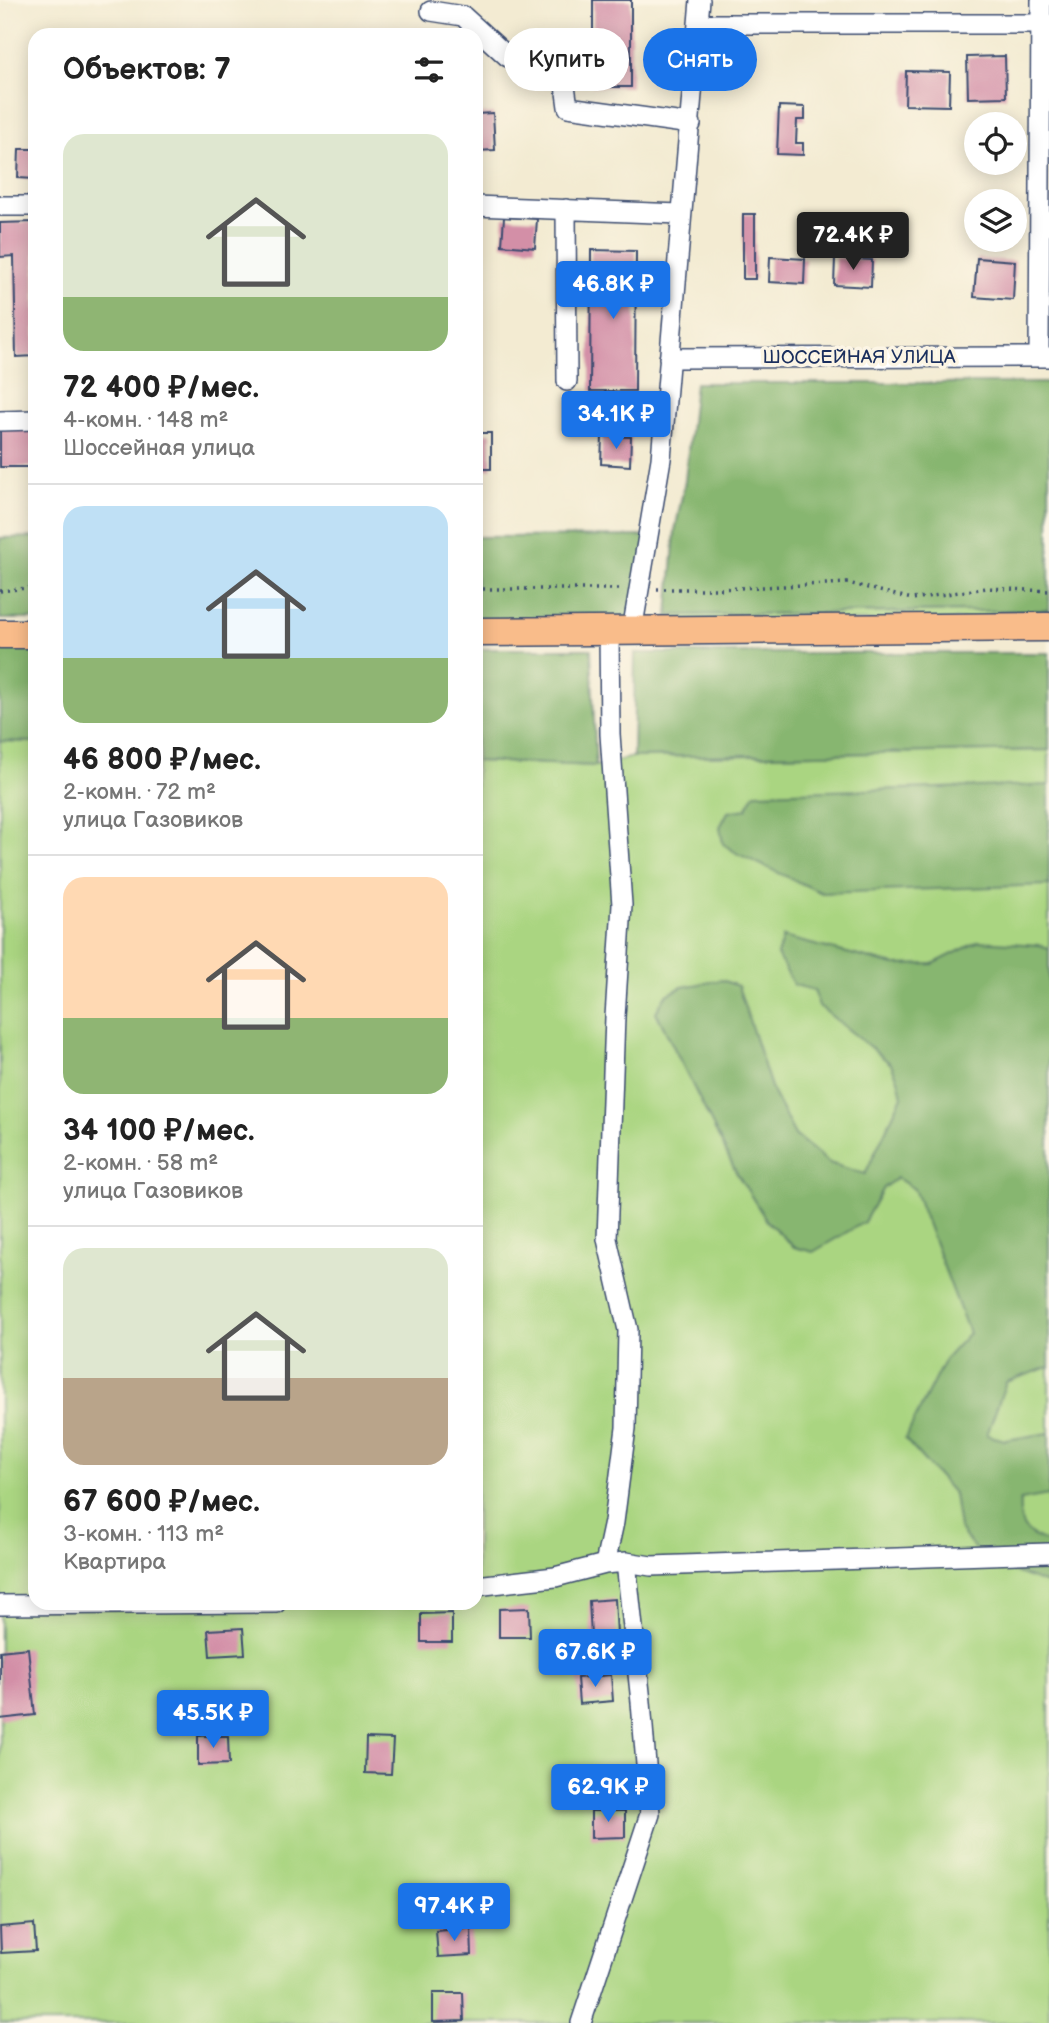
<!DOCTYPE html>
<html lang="ru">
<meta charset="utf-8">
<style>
body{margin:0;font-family:"Balsamiq Sans",sans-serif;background:#f2f2f2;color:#222;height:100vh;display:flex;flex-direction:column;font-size:26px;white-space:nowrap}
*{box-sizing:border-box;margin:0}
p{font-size:23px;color:#767676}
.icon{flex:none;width:38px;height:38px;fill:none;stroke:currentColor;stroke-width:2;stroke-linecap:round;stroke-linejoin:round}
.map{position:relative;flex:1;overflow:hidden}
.sheet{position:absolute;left:28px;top:28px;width:455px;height:1582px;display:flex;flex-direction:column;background:#fff;border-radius:21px;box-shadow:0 4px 18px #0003}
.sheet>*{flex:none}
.hud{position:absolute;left:504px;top:28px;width:439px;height:63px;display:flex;gap:14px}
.controls{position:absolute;left:964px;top:112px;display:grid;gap:14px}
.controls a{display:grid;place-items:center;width:63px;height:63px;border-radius:50%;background:#fff;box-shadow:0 4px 18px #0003;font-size:35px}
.price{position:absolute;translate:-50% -60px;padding:0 16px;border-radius:7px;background:#1a73e8;color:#fff;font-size:23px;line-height:46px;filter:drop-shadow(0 2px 4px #0008)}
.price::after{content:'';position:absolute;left:50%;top:42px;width:21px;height:16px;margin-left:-10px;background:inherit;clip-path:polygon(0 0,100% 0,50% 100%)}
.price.selected{background:#222;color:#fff}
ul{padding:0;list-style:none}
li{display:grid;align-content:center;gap:14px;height:371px;padding:0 35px}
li+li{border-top:2px solid #e0e0e0}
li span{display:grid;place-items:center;height:217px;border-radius:21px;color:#555}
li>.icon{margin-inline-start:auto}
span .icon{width:126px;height:126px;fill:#fffc;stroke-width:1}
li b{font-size:30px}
h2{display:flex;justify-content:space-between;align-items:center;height:84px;padding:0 35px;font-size:30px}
.pill{padding:0 24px;border-radius:32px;background:#fff;box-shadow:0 4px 18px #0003;font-size:24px;line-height:63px}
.pill.selected{background:#1a73e8;color:#fff}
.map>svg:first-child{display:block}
.green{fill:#aad581;stroke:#628270;stroke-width:2}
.forest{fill:#87b66f;stroke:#517266;stroke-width:2}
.building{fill:#d38fa7}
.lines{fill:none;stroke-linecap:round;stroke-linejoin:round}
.minor-casing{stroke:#3b4b6f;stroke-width:22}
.highway-casing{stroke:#3b4b6f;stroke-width:31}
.path{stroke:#3b4b6f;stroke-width:3.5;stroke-dasharray:2 5;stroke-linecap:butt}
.minor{stroke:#fff;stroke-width:19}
.highway{stroke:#f9bc8a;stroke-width:28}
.labels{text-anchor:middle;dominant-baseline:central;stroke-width:7;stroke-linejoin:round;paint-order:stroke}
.street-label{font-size:19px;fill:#1b2f5e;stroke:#fcf5e5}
</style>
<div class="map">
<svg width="1049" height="2023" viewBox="0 0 1049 2023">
<rect width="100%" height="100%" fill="#fcf5e5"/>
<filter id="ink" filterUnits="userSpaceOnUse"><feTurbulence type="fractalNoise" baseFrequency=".0143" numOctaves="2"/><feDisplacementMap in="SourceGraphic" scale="14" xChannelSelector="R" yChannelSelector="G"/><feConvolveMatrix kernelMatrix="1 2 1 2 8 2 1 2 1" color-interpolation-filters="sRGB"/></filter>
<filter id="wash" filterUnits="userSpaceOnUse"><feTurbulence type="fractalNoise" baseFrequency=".00686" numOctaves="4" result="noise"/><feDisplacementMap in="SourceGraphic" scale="28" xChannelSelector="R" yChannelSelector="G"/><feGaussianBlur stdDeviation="1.57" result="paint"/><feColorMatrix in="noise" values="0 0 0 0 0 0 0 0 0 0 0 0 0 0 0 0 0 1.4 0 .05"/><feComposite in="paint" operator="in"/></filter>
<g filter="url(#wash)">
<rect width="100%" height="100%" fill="#f3ebd2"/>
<path class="green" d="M1049,610V619L669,623L668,615Z
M0,741L35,742V1603H476V761L596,766L633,757L1049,750V2023H0Z"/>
<path class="forest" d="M695,383H1049V610L668,615L675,531L685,481Z
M657,536L651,575L636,619L476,620V537Z
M35,537V619H0V538Z
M0,648H35V742L0,741Z
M476,649H591L596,766L476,761Z
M635,653H1049V750L633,757Z
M1049,785V885L822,893L738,854L723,844L720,827L728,812L746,809L755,793Z
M783,937L895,965L933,964L979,941L1039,945L1049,948V1367L1006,1382L987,1435L1005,1440L1049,1433V1495L1020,1500C1018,1527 1024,1534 1049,1543V1585L983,1560L959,1528L954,1494L905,1439L945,1359L969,1333L914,1189L897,1178L883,1188L864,1222L813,1252L794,1247L767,1221L736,1172L656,1012L665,996L682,987L722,980L738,986L773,1093L795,1135L829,1163L865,1174L902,1096L898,1079L891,1064L819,1006L814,990L794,985L777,955Z"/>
<g id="blocks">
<path class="building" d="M593,0H631V87H593Z
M1005,56L1006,97L968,98L967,57Z
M906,71L950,72L949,106L905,105Z
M779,106L805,107V120H797L796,143H803V155L777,154Z
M493,113L495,150L476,151V114Z
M19,149H35V179L18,178Z
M743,214H755V279H743Z
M504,217L537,219L535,248L502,245Z
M35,222V356L16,357L14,256L0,257V223Z
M591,250L636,251L635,391H590Z
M770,257L805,259L804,284L769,282Z
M835,258L872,260L871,287L834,285Z
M977,258L1015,261L1013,300L974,297Z
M0,428H35V467H0Z
M476,433H491V469H476Z
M602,436L631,437L630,466L601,464Z
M615,1599L617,1634L591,1636L589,1601Z
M529,1608L530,1637H499V1609Z
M452,1613V1642H421V1614Z
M243,1628L245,1654L210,1656L208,1630Z
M28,1648L35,1715L0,1719V1651Z
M611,1675L613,1701L579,1704L577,1678Z
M198,1736H228L229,1764L198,1765Z
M366,1738L393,1739L391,1774L365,1773Z
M591,1811H625V1837L591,1838Z
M34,1924L36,1951L1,1953L0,1927Z
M471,1928L472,1955L438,1957L436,1931Z
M433,1993H463L464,2021L433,2022Z"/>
</g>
</g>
<g filter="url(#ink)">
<use href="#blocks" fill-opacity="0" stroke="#3b4b6f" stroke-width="2"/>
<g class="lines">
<defs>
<path id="minor" d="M431,11L463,16L508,57L562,64L568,107L691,124
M699,24H1049
M0,206H35
M476,206L680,214
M566,209L567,381
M1039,357L1041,0
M669,358L1049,357
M0,421L35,420
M609,631L610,734L622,905L615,1017L607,1239L628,1330L626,1428L614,1522L605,1564L626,1562L651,1566L1049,1553
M632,631L661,459L700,0
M476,1586L555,1577L605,1564
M0,1605L276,1603
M581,2023L650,1814L641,1702L626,1562"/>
<path id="highway" d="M476,632L1049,627
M0,634H35"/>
</defs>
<use href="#minor" class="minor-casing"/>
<use href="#highway" class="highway-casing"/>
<path class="path" d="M476,589H621
M657,589H718L848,583L912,599L987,588L1049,591
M0,591L35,587"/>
<use href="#minor" class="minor"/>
<use href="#highway" class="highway"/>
</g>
</g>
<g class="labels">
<g class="street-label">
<text x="859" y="357">ШОССЕЙНАЯ УЛИЦА</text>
</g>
</g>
</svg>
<div class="controls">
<a><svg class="icon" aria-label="locate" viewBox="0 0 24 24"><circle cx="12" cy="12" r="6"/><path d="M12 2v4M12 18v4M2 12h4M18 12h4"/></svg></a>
<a><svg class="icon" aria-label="layers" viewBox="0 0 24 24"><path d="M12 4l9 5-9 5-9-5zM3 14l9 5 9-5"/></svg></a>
</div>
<b class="price selected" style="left:853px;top:272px">72.4K ₽</b>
<b class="price" style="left:613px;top:321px">46.8K ₽</b>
<b class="price" style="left:616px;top:451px">34.1K ₽</b>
<b class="price" style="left:595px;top:1689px">67.6K ₽</b>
<b class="price" style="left:213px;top:1750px">45.5K ₽</b>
<b class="price" style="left:608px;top:1824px">62.9K ₽</b>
<b class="price" style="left:454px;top:1943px">97.4K ₽</b>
<div class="hud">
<a class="pill">Купить</a>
<a class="pill selected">Снять</a>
</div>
<section class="sheet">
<h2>Объектов: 7<svg class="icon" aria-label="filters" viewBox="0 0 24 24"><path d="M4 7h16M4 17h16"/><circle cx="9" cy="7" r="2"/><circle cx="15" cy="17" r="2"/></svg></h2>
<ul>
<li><span style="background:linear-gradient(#dfe7d0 75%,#8fb573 0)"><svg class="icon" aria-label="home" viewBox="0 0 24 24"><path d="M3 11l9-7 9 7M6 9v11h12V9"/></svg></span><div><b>72 400 ₽/мес.</b><p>4-комн. · 148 m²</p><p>Шоссейная улица</p></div></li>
<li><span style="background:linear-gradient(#bfe0f5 70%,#8fb573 0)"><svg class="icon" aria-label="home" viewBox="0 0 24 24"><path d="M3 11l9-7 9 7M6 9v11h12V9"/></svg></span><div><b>46 800 ₽/мес.</b><p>2-комн. · 72 m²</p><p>улица Газовиков</p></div></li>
<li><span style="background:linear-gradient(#ffd9b3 65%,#8fb573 0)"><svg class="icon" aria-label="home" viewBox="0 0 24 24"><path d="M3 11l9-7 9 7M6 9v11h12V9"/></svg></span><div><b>34 100 ₽/мес.</b><p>2-комн. · 58 m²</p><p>улица Газовиков</p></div></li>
<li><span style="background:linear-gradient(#dfe7d0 60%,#b9a48a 0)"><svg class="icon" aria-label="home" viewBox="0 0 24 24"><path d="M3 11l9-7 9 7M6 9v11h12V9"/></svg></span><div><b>67 600 ₽/мес.</b><p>3-комн. · 113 m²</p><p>Квартира</p></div></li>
</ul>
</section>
</div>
